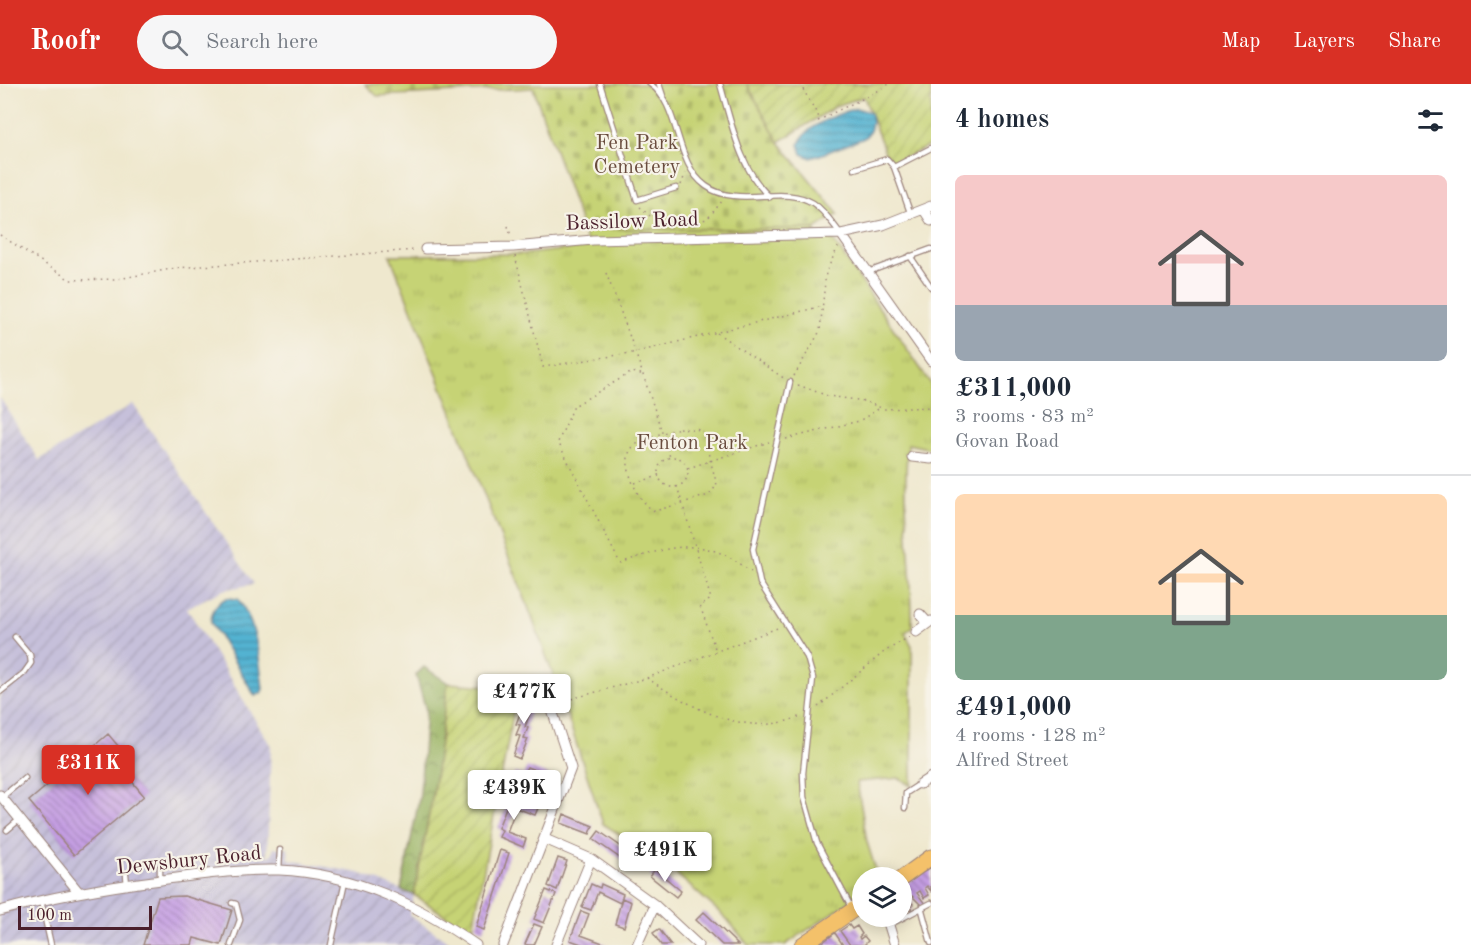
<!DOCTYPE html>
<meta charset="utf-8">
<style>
body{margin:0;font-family:"Old Standard TT",serif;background:#f6f6f7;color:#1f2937;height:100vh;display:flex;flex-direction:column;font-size:22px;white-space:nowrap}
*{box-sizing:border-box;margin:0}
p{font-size:20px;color:#747a83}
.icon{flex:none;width:33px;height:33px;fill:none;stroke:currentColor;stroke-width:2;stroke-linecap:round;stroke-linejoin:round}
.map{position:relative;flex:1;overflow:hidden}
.drawer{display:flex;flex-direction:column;background:#fff;width:540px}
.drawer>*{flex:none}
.fabs{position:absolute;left:852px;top:783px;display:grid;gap:12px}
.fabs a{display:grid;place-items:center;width:60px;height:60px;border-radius:50%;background:#fff;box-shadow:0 3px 15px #0003;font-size:30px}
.scale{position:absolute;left:18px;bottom:15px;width:134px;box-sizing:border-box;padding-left:6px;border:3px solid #4a1f2b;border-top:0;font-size:16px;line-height:21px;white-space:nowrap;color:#4a1f2b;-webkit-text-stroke:4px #f7f3e8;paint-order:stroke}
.price{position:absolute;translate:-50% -51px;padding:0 14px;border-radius:6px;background:#fff;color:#222;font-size:20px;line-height:39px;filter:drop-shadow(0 2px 3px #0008)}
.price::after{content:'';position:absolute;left:50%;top:36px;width:18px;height:14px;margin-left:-9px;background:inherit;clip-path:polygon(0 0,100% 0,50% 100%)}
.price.active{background:#d93025;color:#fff}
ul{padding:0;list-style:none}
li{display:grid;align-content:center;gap:12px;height:318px;padding:0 24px}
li+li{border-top:2px solid #e0e1e3}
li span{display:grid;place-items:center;height:186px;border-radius:9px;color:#555}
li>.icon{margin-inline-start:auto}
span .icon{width:108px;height:108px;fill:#fffc;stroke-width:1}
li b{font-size:26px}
h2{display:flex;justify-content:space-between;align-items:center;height:72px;padding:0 24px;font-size:26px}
header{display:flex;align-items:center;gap:36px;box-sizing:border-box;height:84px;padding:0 30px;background:#d93025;color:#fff}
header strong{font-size:28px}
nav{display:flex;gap:33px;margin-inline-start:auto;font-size:21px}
.search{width:420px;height:54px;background:#f6f6f7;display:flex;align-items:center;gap:15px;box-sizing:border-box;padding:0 21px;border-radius:33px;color:#747a83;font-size:22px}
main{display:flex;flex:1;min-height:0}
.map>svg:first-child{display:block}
.industrial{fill:url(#industrial-furrows)}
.forest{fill:url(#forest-crowns);stroke:#736a48;stroke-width:1.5}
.cemetery{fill:url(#cemetery-stones);stroke:#887950;stroke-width:1.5}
.park{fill:url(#park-tufts);stroke:#887950;stroke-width:1.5}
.garden{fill:url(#garden-furrows);stroke:#887950;stroke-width:1.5}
.water{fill:url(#water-rules);stroke:#4e697e;stroke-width:1.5}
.building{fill:url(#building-back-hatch)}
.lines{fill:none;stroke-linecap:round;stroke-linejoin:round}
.lane-casing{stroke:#9c847c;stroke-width:7}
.street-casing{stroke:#9c847c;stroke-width:11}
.primary-casing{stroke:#9c847c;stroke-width:17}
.path{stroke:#9c847c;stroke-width:1.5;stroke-dasharray:1.5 4.5;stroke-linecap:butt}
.lane{stroke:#fff;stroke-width:4.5}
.street{stroke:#fff;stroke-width:9}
.primary{stroke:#f4c16a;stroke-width:15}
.labels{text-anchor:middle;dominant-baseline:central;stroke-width:4.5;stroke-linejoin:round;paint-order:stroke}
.park-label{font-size:21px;fill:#694c3e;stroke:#f7f3e8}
.street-label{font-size:21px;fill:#4a1f2b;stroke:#f7f3e8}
</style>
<header>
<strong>Roofr</strong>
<div class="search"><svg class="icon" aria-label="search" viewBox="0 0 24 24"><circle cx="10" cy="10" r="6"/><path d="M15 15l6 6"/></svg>Search here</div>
<nav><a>Map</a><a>Layers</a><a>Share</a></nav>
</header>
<main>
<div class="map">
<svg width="931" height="861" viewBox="0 0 931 861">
<defs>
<pattern id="industrial-furrows" width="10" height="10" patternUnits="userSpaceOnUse" patternTransform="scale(1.5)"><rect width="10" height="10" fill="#c6c0da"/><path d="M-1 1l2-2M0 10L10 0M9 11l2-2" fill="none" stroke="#aca5bb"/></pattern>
<pattern id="forest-crowns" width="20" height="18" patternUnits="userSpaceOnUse" patternTransform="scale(1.5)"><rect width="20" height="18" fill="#9cb566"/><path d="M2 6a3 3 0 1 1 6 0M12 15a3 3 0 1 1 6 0" fill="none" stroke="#819354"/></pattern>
<pattern id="cemetery-stones" width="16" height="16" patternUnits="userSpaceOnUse" patternTransform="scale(1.5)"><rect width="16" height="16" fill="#c6d375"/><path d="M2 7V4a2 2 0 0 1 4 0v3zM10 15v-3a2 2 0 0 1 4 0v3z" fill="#acb565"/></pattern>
<pattern id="park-tufts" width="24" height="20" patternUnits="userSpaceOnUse" patternTransform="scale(1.5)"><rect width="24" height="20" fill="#c6d375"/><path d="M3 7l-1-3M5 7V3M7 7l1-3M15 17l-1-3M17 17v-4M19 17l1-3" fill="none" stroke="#acb565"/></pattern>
<pattern id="garden-furrows" width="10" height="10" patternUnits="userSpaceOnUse" patternTransform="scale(1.5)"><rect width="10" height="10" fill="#c6d375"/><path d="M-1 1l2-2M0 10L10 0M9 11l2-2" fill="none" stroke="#acb565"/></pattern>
<pattern id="water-rules" width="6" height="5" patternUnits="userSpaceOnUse" patternTransform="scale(1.5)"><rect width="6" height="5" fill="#53b3d2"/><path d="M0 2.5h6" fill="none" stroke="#4791ab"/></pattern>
<pattern id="building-back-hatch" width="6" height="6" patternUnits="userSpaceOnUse" patternTransform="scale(1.5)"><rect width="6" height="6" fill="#c49de3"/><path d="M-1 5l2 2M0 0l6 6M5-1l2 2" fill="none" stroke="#a17fb8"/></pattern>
</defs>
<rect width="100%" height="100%" fill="#f7f3e8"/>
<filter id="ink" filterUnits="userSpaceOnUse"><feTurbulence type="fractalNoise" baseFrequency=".0167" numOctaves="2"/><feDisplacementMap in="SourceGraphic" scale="12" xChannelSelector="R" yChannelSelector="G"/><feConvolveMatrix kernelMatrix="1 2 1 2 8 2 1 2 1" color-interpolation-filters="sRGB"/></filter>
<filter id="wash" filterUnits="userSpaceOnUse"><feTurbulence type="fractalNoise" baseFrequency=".008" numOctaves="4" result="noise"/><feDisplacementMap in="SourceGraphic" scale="24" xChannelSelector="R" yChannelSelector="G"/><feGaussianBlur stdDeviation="1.35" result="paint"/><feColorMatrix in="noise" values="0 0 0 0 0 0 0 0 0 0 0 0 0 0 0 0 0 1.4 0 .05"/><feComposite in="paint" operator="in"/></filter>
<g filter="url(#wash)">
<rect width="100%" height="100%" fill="#efe8ce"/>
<path class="industrial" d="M0,314L39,376L133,320L254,500L223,506L187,524L271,662L267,773L272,770L274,764H288L289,776L359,789L414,811L409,831L454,861H0Z"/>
<path class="forest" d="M424,583L448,599L433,710L414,811L401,806L420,710L426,626L416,591Z"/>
<path class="cemetery" d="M365,0H747L779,58L838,130L815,145H583L533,4L377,12Z"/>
<path class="park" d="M583,145H815L816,154L829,150L931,300V365L908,360C901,422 913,481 912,543L905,549L912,562V702L899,694L857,698L867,758L878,793L862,794V809L785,861H748L727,835L662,777L603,740L559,607L527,520L390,171L526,170L588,163Z"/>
<path class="garden" d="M747,0H931V61L894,79L886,71L864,13L838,21L779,58Z
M448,599L516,604L517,609L472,849L414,811L433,710Z"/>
<path class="water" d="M856,24L870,28C874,39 872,47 864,54L817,72L811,74L802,70L799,60C806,41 838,30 856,24Z
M227,514L238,515C257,540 259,574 263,605L261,609L255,612L211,538C212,525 216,519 227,514Z"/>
<g id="blocks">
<path class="building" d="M528,609L536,612L525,643L528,644L524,654L528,655L520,675L513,672L520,652L516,651L520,641L516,640Z
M108,650L130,676L121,684L144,712L74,771L29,717Z
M527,683L551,692L548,701L523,691Z
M515,689L524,692L515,715L507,712Z
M515,715L538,724L535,731L516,724L507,748L526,755L523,763L499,753L502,746L498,744L507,721L512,723Z
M564,730L593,742L590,750L561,739Z
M599,747L633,771L627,779L593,755Z
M500,766L509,769L484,846L476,843Z
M558,774L567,777L557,806L548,802Z
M931,783V807L927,802L925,804L929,811L924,814L920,807L917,809L925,820L922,822L912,812L909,814L913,820L911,822L912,828L904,818L902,819V803Z
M655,785L681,807L676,813L650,792Z
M591,800L600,804L601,800L623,810L620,819L598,808L591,826L582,823Z
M546,806L556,810L544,839L534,835Z
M184,812L232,826L221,861L194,854L192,861H143L158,813Z
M622,814L631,818L624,843L615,840Z
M581,827L589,830L581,851L608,861H584L570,856Z
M704,828L738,861H722L696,836Z
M534,840L542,843L534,861H528L525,860Z
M849,841L852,845L857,842L862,850L859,853L860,855L864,852L868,857L864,861H850L840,847Z
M659,845L671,861H661L653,849Z
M835,849L843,861H818L823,858Z"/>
</g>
</g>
<g filter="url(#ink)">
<use href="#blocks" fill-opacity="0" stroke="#9c847c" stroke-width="1.5"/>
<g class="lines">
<defs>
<path id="lane" d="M600,0L637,116L676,104
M650,0C681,21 674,80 706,102C738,125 783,100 813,119C824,126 832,139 840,149
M659,0L663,12
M720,0C731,37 740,87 770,113
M894,83L911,131
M854,85L887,75L894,83L931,64
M910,172L931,203
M868,188L931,165
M790,298L753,465L760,499L807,573L813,594L803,689L804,713L817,759L851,823
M0,608L24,589L31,579L30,571L15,553
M2,713L25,694
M905,724L906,709L920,700
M7,746L20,735
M160,783V796
M279,786L280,766
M126,790L127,801
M41,817L51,861
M922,826L931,859
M889,841L931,819
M231,861L240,836L236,820L232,819
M331,861L345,797"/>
<path id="street" d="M924,126L931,137
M841,150L931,277
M425,165L513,163L593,156L841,150L883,141L931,122
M912,373L931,375
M920,530L928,539
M916,548L931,537
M920,700L931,693
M0,711L78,807
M545,755L591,775L655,821L698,861
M0,827C53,812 106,803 161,796C200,791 239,785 279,786C352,789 417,820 476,861
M886,832L895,861
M503,861L571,684L550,620
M556,861L591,775
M637,861L655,821"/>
<path id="primary" d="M902,794L931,773
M802,861L862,820"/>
</defs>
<use href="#lane" class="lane-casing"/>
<use href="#street" class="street-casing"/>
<use href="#primary" class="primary-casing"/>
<path class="path" d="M800,0L820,35
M931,0V1
M818,37C842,23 866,15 889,0
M681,101L686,88
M640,123L657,138L693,141
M693,141L708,134L723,116
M508,142L511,152
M0,151L70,196L118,195L176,184L415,166
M515,172L543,283L637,268L823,222
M606,189C630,250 650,311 670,373
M717,249L785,295
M641,290L632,288L574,322L558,358L620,479C671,462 705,450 751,488
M794,292L820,247L826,188L838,163
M798,301L828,312L864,317L884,325L931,323
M679,344L702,346L717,401L709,411L655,427C639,421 619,378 632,364C643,353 665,349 679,344Z
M786,355L859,337L880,324
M658 388a15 15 0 1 1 30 0a15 15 0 1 1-30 0Z
M688,384L769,358
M635,399L659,392
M677,402L711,515L700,522L716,567
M647,594C692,624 747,656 801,632
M560,618L647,594L780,543
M818,623L884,568L909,553"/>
<use href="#lane" class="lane"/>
<use href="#street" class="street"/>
<use href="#primary" class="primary"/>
</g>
</g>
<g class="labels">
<g class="park-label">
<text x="637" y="59">Fen Park<tspan x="637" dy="24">Cemetery</tspan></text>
<text x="692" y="359">Fenton Park</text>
</g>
<g class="street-label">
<text transform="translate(632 138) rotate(-2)">Bassilow Road</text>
<text transform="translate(189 777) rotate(-6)">Dewsbury Road</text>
</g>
</g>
</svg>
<div class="fabs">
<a><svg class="icon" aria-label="layers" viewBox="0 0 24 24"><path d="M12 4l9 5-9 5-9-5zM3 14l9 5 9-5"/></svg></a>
</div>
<div class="scale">100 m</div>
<b class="price" style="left:524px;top:641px">£477K</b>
<b class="price active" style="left:88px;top:712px">£311K</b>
<b class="price" style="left:514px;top:737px">£439K</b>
<b class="price" style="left:665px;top:799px">£491K</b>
</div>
<section class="drawer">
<h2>4 homes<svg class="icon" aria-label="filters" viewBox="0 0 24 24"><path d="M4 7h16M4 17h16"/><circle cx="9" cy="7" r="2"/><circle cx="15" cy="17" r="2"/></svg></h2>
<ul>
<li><span style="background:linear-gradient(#f6c9c9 70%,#9aa5b1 0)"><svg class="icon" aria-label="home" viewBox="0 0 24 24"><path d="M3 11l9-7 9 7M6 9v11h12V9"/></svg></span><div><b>£311,000</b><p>3 rooms · 83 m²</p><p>Govan Road</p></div></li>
<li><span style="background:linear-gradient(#ffd9b3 65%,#7fa58c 0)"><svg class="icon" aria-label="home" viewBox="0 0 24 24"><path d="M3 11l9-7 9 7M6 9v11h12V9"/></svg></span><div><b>£491,000</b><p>4 rooms · 128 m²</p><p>Alfred Street</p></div></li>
</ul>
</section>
</main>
